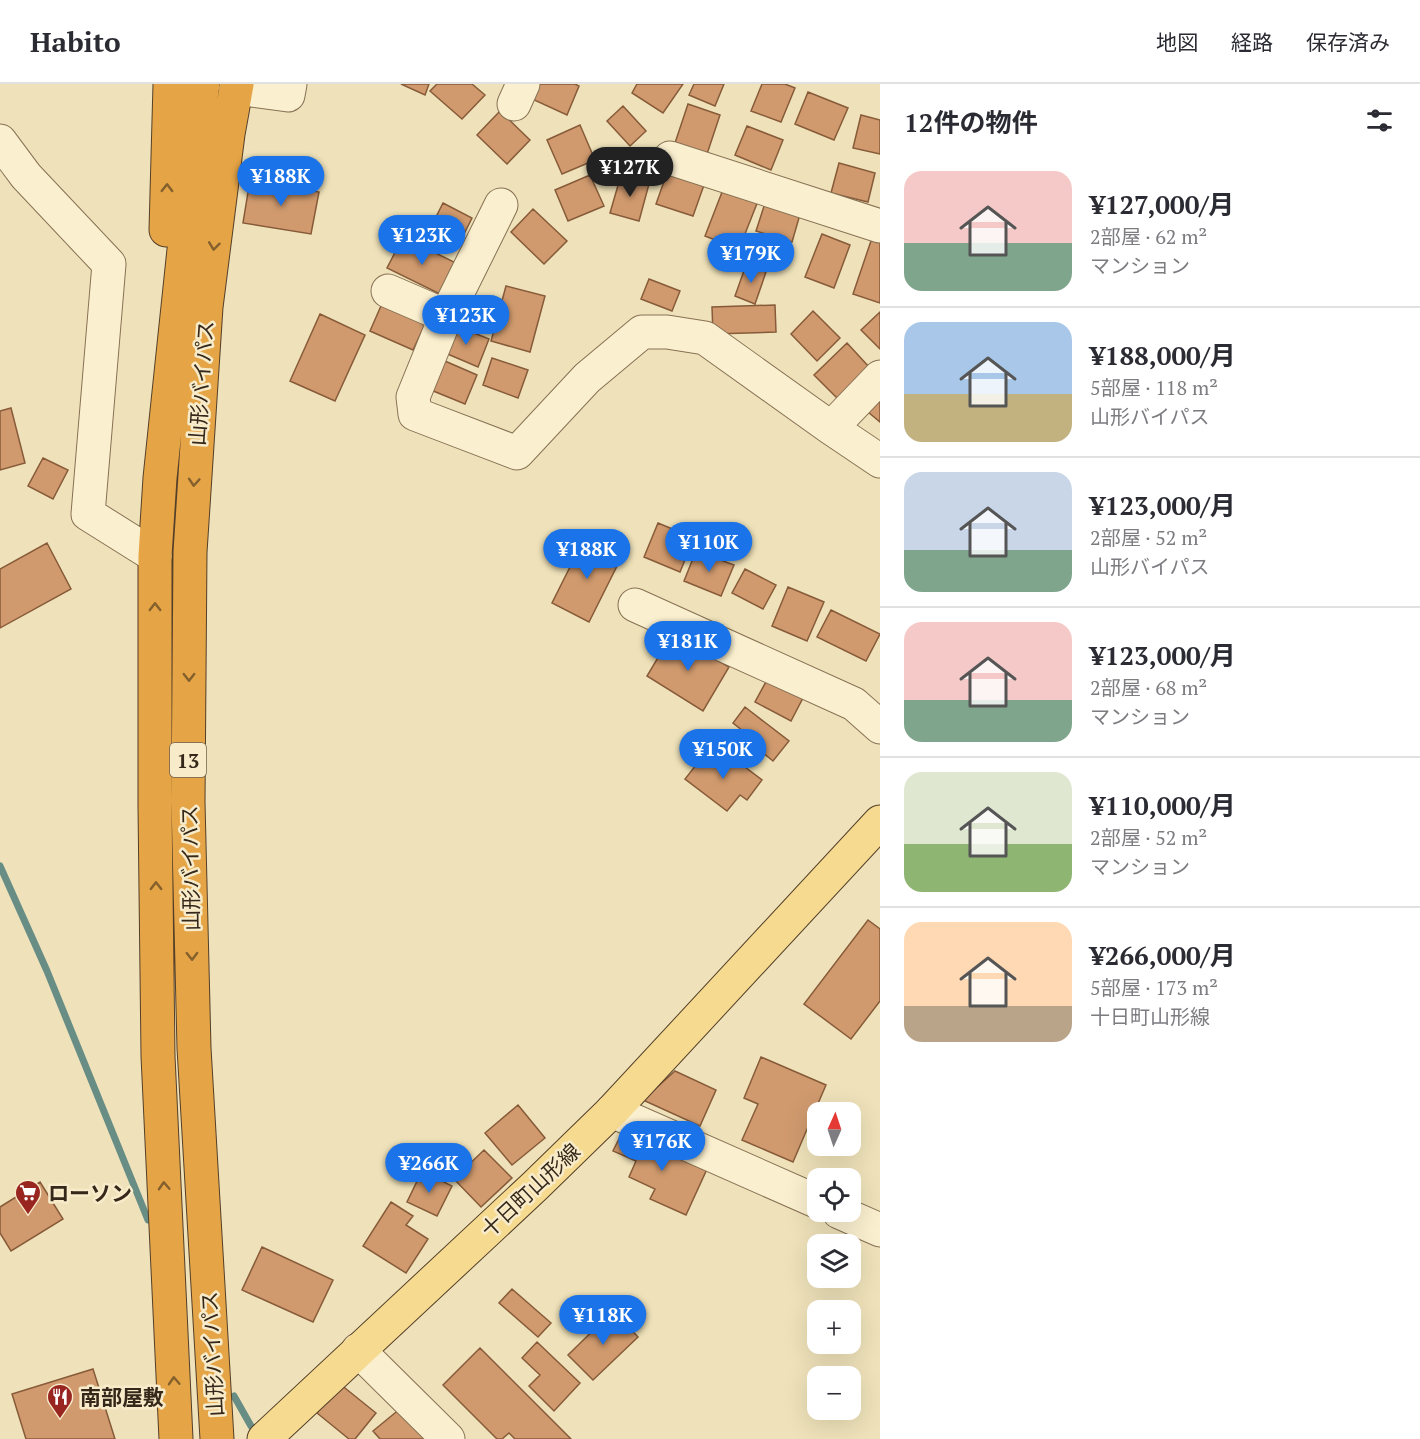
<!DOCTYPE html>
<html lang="ja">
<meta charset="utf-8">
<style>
body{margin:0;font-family:"PT Serif","Noto Sans JP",serif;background:#f7f7f7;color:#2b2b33;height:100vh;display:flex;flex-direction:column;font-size:22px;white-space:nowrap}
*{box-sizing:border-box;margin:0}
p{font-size:20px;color:#7c7c81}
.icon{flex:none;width:33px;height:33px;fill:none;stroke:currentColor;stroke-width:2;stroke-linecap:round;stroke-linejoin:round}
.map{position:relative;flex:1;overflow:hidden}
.panel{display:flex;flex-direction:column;background:#fff;width:540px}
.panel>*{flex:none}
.needle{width:39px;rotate:3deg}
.buttons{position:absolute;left:807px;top:1018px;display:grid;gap:12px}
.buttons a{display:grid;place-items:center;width:54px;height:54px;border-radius:12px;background:#fff;box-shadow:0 6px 24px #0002;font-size:30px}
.price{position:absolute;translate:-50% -51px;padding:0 14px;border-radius:21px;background:#1a73e8;color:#fff;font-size:20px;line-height:39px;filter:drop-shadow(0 2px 3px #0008)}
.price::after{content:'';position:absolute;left:50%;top:36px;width:18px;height:14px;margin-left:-9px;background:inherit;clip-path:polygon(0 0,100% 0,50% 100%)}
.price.on{background:#222;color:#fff}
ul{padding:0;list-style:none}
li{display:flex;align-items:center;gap:18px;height:150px;padding:0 24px}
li+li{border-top:2px solid #e1e1e2}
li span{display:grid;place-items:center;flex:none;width:168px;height:120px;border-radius:18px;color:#555}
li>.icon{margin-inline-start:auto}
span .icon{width:72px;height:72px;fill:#fffc;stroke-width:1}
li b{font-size:26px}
h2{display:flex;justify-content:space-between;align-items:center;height:72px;padding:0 24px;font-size:26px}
header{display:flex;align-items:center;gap:36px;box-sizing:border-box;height:84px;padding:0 30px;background:#fff;border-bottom:2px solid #e1e1e2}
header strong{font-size:28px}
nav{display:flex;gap:33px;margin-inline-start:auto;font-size:21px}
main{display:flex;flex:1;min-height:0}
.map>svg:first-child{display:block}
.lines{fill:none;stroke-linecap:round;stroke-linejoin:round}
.stream{stroke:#678d85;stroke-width:7}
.building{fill:#d09a6e;stroke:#875b39;stroke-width:1.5}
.minor-casing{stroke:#877154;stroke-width:35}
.major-casing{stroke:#543f29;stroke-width:35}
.highway-casing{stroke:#543f29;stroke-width:35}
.minor{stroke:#faefce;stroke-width:33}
.major{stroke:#f6da8f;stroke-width:33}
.highway{stroke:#e5a445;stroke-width:33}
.oneway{stroke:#84602d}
.labels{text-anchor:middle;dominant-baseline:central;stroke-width:5;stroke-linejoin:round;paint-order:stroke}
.shield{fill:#f7ebca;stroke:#6f624f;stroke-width:1.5}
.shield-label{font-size:20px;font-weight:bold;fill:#35281a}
.street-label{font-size:21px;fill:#35281a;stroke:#f7ebca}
.poi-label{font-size:21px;font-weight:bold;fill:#35281a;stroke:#f7ebca;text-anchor:start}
</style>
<header>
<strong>Habito</strong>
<nav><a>地図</a><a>経路</a><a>保存済み</a></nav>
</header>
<main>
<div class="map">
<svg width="880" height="1355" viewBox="0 0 880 1355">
<rect width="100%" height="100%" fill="#efe2ba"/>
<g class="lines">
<path class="stream" d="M0,782L47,887L148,1136
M234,1312L251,1342"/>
</g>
<path class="building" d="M401,0H429L425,11Z
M437,0H472L485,11L462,35L430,7Z
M539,0H575L579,2L567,31L532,15Z
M637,0H683L663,29L632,9Z
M694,0H724L715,22L689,11Z
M762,0H785L795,4L781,38L751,27Z
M808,8L848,24L834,56L795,40Z
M688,20L720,31L705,76L673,65Z
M623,22L646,47L630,62L607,37Z
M500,27L530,56L507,80L477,51Z
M861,31L880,36V70L853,64Z
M580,41L595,76L562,90L547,56Z
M747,42L783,56L771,86L735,71Z
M839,79L875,89L868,118L831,109Z
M667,89L704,101L693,132L656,120Z
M590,91L604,122L568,137L555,106Z
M621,91L649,100L639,137L610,129Z
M250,96L319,108L311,150L243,139Z
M724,103L758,117L739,165L705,152Z
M766,116L801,127L792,158L756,147Z
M443,119L472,134L456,166L427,151Z
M533,125L567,157L544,180L511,148Z
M822,150L850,161L834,204L805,193Z
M873,151L880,153V219L853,210Z
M403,153L458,180L442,211L387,184Z
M746,181L766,188L755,220L735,212Z
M649,195L680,207L672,227L641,215Z
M506,202L545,212L530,268L491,257Z
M384,215L428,234L413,266L370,247Z
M775,221L776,248L713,250L712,223Z
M813,227L840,254L817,277L791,250Z
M880,228V265L861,246Z
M320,230L365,251L335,317L290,297Z
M454,241L489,255L478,283L443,268Z
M847,259L870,284L838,315L814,291Z
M438,274L477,291L465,320L426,304Z
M492,274L528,286L518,314L483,301Z
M880,315V338L868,328Z
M11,324L25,379L0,386V327Z
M43,374L68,386L53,415L28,402Z
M658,439L694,454L680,488L644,473Z
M584,455L621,474L589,538L552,519Z
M47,459L71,505L0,544V485Z
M696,467L734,481L721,512L684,497Z
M745,485L776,501L763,525L732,509Z
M788,503L824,518L807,557L772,542Z
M831,526L880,550L866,577L817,553Z
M672,550L729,583L703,627L647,592Z
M768,594L804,612L791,637L755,618Z
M745,623L789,657L773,677L762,668L757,674L734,657L743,647L733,639Z
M724,667L762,696L747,716L740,711L727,727L685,695L704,671L714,679Z
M868,836L880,845V917L851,955L804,920Z
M761,973L826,1001L793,1078L742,1056L758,1020L744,1014Z
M675,987L716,1006L700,1042L643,1016Z
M518,1021L545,1054L512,1081L485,1049Z
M623,1047L707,1085L686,1131L650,1115L655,1105L629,1093L636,1077L613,1067Z
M484,1066L512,1094L481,1123L454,1095Z
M422,1087L452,1102L437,1132L407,1118Z
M40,1098L63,1135L11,1167L0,1149V1123Z
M391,1118L413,1132L406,1141L428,1155L406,1189L363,1162Z
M262,1163L333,1196L313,1238L242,1206Z
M512,1205L551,1239L538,1253L499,1219Z
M613,1227L638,1253L593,1296L568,1271Z
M537,1258L580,1299L554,1327L529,1302L540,1291L522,1274Z
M480,1264L571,1355H515L509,1349L502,1355H497L443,1301Z
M93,1285L115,1355H26L12,1310Z
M340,1300L376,1329L355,1355H349L317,1329Z
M401,1324L426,1355H380L373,1347Z"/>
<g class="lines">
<defs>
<path id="minor" d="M236,4L288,11L290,0
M514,20L523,0
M0,57L26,92L109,180L88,430L155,472
M670,74L880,142
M501,121L446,232L413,313L415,330L517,369L587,294L642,248H667L705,254L831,344L880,377
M388,207L446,232
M831,344L880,293
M635,521L854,620L880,643
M612,1027L818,1118
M839,1128L880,1146
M358,1266L448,1355"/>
<path id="major" d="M264,1355L535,1102L612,1027L880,738"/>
<path id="highway" d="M166,146L170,0
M176,1355L158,972L155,723V472L160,394L197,42L203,0
M217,1355L194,964L188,718L190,468L206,223L228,50L237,0"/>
</defs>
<use href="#minor" class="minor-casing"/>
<use href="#major" class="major-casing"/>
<use href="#highway" class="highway-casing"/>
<use href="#minor" class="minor"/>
<use href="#major" class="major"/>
<use href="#highway" class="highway"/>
</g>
<defs><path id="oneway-chevron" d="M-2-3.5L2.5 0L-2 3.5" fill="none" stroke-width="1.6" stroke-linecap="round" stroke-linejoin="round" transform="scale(1.5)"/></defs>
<g class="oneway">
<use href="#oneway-chevron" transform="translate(167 104) rotate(-89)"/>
<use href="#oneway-chevron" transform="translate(214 162) rotate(97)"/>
<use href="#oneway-chevron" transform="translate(194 398) rotate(94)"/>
<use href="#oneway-chevron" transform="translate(155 523) rotate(-90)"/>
<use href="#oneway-chevron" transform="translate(189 593) rotate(90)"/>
<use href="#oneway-chevron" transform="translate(156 802) rotate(-91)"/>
<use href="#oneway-chevron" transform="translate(192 872) rotate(89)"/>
<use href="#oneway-chevron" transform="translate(164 1102) rotate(-93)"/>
<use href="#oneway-chevron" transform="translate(174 1297) rotate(-93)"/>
</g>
<defs>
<symbol id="supermarket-pin" viewBox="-11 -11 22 30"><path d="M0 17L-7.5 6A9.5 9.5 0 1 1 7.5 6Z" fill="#992521" stroke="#f7ebca"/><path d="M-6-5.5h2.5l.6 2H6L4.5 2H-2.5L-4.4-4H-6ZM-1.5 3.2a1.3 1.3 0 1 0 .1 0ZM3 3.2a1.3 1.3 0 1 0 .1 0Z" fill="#fff"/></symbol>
<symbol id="restaurant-pin" viewBox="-11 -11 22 30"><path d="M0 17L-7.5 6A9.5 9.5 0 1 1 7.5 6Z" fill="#992521" stroke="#f7ebca"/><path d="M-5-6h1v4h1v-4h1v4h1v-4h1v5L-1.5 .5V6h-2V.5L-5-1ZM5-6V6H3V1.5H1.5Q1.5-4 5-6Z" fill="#fff"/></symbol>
</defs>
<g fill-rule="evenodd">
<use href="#supermarket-pin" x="13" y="1094" width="30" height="40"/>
<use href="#restaurant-pin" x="45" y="1298" width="30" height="40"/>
</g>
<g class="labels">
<rect class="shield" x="170" y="659" width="36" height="34" rx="4.5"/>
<g class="shield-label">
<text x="188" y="676">13</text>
</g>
<g class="street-label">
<text transform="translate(201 299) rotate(-86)">山形バイパス</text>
<text transform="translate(190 784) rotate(-91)">山形バイパス</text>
<text transform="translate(530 1106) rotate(-43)">十日町山形線</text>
<text transform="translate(212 1270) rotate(-93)">山形バイパス</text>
</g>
<g class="poi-label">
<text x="48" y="1109">ローソン</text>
<text x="80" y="1313">南部屋敷</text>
</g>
</g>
</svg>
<div class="buttons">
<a><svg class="needle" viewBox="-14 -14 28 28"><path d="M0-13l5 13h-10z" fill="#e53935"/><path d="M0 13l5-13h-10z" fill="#7c7c81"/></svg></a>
<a><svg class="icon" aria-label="locate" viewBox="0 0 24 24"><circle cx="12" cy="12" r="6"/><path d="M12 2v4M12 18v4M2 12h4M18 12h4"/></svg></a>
<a><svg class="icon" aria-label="layers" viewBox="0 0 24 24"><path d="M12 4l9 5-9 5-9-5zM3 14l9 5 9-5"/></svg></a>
<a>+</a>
<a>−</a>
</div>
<b class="price on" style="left:630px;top:114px">¥127K</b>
<b class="price" style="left:281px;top:123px">¥188K</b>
<b class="price" style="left:422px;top:182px">¥123K</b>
<b class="price" style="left:751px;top:200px">¥179K</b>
<b class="price" style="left:466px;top:262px">¥123K</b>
<b class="price" style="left:709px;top:489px">¥110K</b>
<b class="price" style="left:587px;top:496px">¥188K</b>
<b class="price" style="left:688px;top:588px">¥181K</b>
<b class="price" style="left:723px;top:696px">¥150K</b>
<b class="price" style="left:662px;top:1088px">¥176K</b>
<b class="price" style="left:429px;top:1110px">¥266K</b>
<b class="price" style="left:603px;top:1262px">¥118K</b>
</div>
<section class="panel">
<h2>12件の物件<svg class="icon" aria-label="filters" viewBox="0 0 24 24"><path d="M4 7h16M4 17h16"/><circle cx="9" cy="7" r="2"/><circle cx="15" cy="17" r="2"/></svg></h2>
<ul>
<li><span style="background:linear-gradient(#f6c9c9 60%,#7fa58c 0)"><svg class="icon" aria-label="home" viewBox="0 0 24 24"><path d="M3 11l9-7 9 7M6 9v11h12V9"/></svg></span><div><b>¥127,000/月</b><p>2部屋 · 62 m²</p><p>マンション</p></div></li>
<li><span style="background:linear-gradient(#a9c7e8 60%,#c2b280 0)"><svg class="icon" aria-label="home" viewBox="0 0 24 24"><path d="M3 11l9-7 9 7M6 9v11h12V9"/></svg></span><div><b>¥188,000/月</b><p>5部屋 · 118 m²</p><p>山形バイパス</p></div></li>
<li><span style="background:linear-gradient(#c9d6e8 65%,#7fa58c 0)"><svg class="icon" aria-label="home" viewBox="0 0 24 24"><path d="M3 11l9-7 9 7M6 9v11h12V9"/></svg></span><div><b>¥123,000/月</b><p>2部屋 · 52 m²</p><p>山形バイパス</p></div></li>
<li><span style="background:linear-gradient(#f6c9c9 65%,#7fa58c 0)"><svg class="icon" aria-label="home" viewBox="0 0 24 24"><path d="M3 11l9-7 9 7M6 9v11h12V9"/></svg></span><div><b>¥123,000/月</b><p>2部屋 · 68 m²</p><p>マンション</p></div></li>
<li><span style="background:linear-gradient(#dfe7d0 60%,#8fb573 0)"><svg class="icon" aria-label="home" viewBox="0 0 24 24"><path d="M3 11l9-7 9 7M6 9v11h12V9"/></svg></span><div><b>¥110,000/月</b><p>2部屋 · 52 m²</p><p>マンション</p></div></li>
<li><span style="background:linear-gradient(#ffd9b3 70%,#b9a48a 0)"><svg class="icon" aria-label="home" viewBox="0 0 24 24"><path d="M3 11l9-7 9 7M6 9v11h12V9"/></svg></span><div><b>¥266,000/月</b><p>5部屋 · 173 m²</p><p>十日町山形線</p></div></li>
</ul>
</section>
</main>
